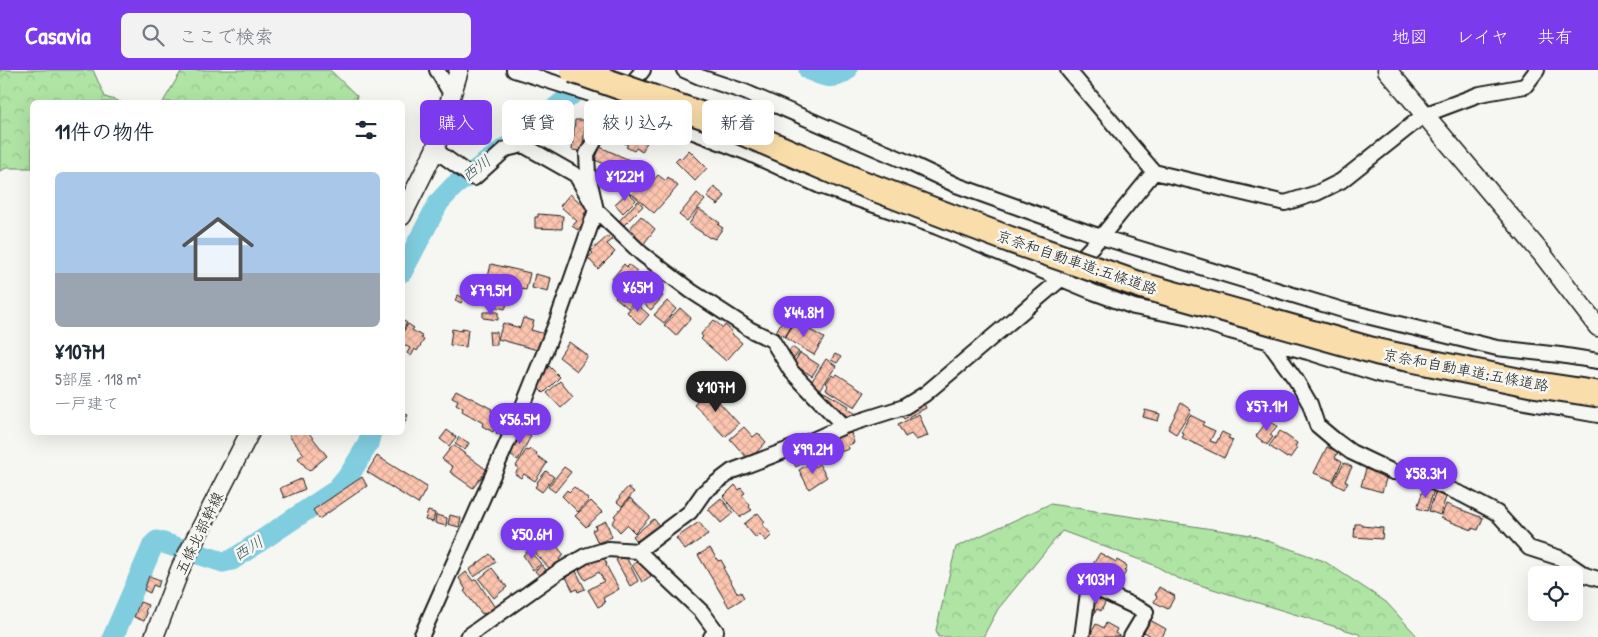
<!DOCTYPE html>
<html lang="ja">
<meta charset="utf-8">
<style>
body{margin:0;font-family:"Patrick Hand","Klee One",sans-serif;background:#f2f2f3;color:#1f2937;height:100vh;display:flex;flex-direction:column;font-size:19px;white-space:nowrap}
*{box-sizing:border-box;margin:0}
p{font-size:16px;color:#747a83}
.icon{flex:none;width:28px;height:28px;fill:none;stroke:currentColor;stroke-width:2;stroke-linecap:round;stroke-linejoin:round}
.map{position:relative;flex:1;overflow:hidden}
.panel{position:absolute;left:30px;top:30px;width:375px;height:335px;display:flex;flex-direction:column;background:#fff;border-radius:8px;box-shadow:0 5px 20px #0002}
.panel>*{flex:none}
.hud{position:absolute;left:420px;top:30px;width:475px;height:45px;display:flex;gap:10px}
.tools{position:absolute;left:1528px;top:496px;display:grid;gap:10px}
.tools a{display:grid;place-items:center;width:55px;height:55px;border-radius:8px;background:#fff;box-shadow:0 5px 20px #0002;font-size:25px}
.price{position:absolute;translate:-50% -42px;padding:0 11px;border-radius:18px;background:#7c3aed;color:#fff;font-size:16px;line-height:32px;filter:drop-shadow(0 1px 2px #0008)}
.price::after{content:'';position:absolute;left:50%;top:30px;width:15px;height:11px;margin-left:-8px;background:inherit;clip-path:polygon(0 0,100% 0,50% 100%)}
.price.on{background:#222;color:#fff}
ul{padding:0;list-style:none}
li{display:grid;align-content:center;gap:10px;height:265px;padding:0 25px}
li+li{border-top:1px solid #e0e1e3}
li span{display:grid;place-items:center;height:155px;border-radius:8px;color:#555}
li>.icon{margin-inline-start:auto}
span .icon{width:90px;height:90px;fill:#fffc;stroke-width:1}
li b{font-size:21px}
h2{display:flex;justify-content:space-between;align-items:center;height:60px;padding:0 25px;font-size:21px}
.tag{padding:0 18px;border-radius:8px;background:#fff;box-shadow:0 5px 20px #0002;font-size:18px;line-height:45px}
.tag.on{background:#7c3aed;color:#fff}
header{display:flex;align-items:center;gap:30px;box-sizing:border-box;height:70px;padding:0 25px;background:#7c3aed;color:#fff}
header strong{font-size:24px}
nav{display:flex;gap:28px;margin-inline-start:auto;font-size:18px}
.search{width:350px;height:45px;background:#f2f2f3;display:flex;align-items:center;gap:12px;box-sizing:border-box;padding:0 18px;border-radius:8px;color:#747a83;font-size:19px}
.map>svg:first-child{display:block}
.forest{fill:url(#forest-crowns);stroke:#668060}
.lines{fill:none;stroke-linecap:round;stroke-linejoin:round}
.river{stroke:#80cddf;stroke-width:21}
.building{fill:url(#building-cross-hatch);stroke:#1c1c1c}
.minor-casing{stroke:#1c1c1c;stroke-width:18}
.tertiary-casing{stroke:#1c1c1c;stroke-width:21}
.minor{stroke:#f6f6f2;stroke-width:14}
.tertiary{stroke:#f6f6f2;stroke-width:18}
.motorway-bridge-casing{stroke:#1c1c1c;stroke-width:29;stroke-linecap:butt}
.motorway-bridge{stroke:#f9deab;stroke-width:25}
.labels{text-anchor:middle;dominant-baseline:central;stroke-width:5;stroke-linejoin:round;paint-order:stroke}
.street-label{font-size:15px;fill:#1c1c1c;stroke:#f6f6f2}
.water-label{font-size:16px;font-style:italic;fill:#3f5a60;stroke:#f6f6f2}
</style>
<header>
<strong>Casavia</strong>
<div class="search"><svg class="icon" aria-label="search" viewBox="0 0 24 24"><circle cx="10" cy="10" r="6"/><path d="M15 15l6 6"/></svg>ここで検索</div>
<nav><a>地図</a><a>レイヤ</a><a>共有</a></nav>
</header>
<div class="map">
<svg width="1598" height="567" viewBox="0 0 1598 567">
<defs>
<pattern id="forest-crowns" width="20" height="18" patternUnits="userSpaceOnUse" patternTransform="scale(1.25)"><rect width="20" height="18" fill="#afe4a5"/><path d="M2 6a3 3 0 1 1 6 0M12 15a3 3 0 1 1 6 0" fill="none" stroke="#96c38d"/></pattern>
<pattern id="building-cross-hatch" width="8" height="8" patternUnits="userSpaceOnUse" patternTransform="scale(1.25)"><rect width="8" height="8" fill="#fdc5b0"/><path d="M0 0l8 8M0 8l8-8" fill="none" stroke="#d8a997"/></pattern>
</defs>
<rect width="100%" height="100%" fill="#f6f6f2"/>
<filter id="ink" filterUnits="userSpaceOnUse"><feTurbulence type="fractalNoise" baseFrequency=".02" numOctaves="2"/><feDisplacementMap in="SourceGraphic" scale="10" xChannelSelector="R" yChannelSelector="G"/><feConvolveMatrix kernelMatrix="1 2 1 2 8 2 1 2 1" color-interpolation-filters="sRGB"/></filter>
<g filter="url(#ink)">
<path class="forest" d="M0,0H93L105,27L121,32H32V98H6L0,101Z
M182,0H330L357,26L355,32H163Z
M1050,434L1251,465L1324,491L1386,532L1418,567H1361L1359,564L1177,508L1154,495L1062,461L998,539L983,567H938L936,560L956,477Z"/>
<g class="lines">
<path class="river" d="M809,0C823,6 833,11 847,0
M402,202L439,132L454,116L515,71L593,7
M113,567L153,475L157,471L223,492L232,490L335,421L351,402L368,374L371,362"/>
</g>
<path class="building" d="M575,50H586L582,81L572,80Z
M629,63L647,72L642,82L636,78L634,81L626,77L628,75L624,73Z
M600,77L643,96L641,102L636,100L633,106L595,90Z
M689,80L707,98L695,111L675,91L679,87L681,89Z
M658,105L666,111L668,107L678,116L654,143L632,124L647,106L653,111Z
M714,117L725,126L718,135L707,127Z
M628,122L636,130L623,143L615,134Z
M697,123L705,130L687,151L679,145Z
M570,124L588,139L584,144L587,148L578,160L572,156L577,151L560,136Z
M638,131L643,136L622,157L617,153Z
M699,139L720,153L718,155L723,158L715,169L710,167V168L689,154Z
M538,144L563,146L562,159L535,158V147H538Z
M641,146L655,159L642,176L632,168L636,164L630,158Z
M608,166L612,170L607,174L615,182L598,199L588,188L593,183L591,181Z
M491,194L530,203L526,220L521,219L518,229L506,227L508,217L487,212Z
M624,194L627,197L629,195L637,201L635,204L637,205L625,220L612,209Z
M535,204L551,208L548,222L532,218Z
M639,207L651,216L652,214L659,219L657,221L663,226L651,240L628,220Z
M479,209L484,211L481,225L475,224Z
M620,221L633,232L628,238L615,227Z
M484,223L509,229L505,239L481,233Z
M458,225L464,228L461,233L455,230Z
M637,230L641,234L639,236L649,245L640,255L627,242Z
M667,231L676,239L664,253L654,245Z
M680,238L691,248L676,266L664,255Z
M483,242H498V250L483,248Z
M523,248L534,251L531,260L545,264L541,281L498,269L503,253L520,258Z
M783,249L792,255L785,267L776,262Z
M402,250L407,253L402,262Z
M714,250L723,258L725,255L732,261L731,263L742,273L726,291L701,269L703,267L701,264Z
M795,251L824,268L814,285L785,268Z
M408,254L414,258L412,260L422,266L421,268L424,270L417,281L415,279L411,286L407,283L410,278L402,274V264Z
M462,258L468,259L466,277L450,275L452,259L462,261Z
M489,262H497V275H490Z
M569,272L588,286L577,301L559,287Z
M792,277L799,282L792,291L786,285Z
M800,283L819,295L812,306L793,294Z
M835,284L841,287L837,293L831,290Z
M826,289L836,296L820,320L810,314Z
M549,296L560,307L544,323L537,316L542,309L540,307Z
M837,304L865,322L855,337L826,319L828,315L826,313L832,305L835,307Z
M560,311L573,327L561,338L547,323Z
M456,320L492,339L491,341L500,347L493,362L482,356L483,353L462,341L463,338L456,334L458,330L452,327Z
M708,320L739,354L725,367L694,334L697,331L694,328L700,321L703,325Z
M825,322L849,336L847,339L855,343L851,349L827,332L822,327Z
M923,331L926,338L904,349L900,343Z
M1181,333L1191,340L1176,364L1168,359Z
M1145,340L1160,344L1158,351L1143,347Z
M402,343L408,345L402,358Z
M505,343L511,346L502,366L496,363Z
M919,344L928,366L916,370L911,364L905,367L898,355Z
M1190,345L1204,352L1202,355L1215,361L1210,371L1216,373L1222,362L1230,366L1228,368L1233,370L1224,388L1181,367L1183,363L1181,362Z
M1268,350L1277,356L1270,365L1273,367L1267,375L1256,366Z
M744,357L753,367L758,363L766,372L749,390L730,369Z
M447,360L456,367L449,376L440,369Z
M521,360L531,366L518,390L508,384Z
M1280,361L1297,373L1295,377L1297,378L1290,388L1288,387L1287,388L1269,376Z
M292,362H308L327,386L309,401L298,388L304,384L289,366Z
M851,363L854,373L848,375L849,379L834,384L833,380L824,383L820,373Z
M459,367L469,373L465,380L455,374Z
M453,375L487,400L473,418L450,402L453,397L442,389Z
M1327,377L1338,382L1335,388L1342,392L1333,411L1314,403Z
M530,379L537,383L536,385L547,393L535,411L524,404L521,408L515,404L519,398L516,396L526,380L528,381Z
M800,383L805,392L796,397L791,388Z
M377,386L427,417L418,434L367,402Z
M810,393L814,397L819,394L827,407L809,419L799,400Z
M1344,393L1352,397L1345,411L1348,413L1344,419L1333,413Z
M564,397L571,402L555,422L548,417Z
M1366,399L1387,406L1382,422L1361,416Z
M546,401L554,407L542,422L535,417L538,413L537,412Z
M362,407L367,416L319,449L313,440Z
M301,409L305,419L284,428L280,418Z
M735,415L739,420L741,418L745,423L742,425L750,435L749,437L752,440L740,447L723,427Z
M574,417L589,430L578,442L562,426L567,420L569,422Z
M628,417L634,422L622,436L617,432L620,428L619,427Z
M1424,417L1434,420L1427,441L1417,438Z
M1435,423L1446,427L1440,445L1429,441Z
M630,428L650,447L635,463L627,455L620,462L612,453L616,448L614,446Z
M721,428L733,443L721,453L708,439Z
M591,431L602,442L586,457L575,446Z
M1446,434L1483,448L1478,460L1472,458V460L1441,448Z
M428,441L435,443L433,452L425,450Z
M758,443L765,452L762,454L772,465L766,471L760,464L756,468L744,454Z
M436,445L447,448L446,456L435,453Z
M450,445L461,448L459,457L448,454Z
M654,449L660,457L644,470L642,468L637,471L633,466Z
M606,451L612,467L598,473L592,460L596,459L595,456Z
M699,452L708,464L685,480L676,468Z
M1355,454H1362V456L1383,458L1382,469L1354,467Z
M544,464L548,467L550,465L557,472L555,474L564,485L559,489L561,491L553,499L552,497L550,499L530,477Z
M710,478L718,491L721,490L725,497L723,498L738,524L741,522L744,528L729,537L698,485Z
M529,480L541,494L533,500L523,485Z
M1100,483L1116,492L1117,490L1127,496L1124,501L1126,502L1119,513L1110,508L1108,511L1103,507L1105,504L1092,496Z
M490,484L496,492L474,507L469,500Z
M602,485L607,494L606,495L619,519L603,528L605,533L598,537L588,520L604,511L599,502L585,510L578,498Z
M625,485L638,511L630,516L616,490Z
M639,490L651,506L642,512L632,495Z
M542,495L548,503L541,508L535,501Z
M492,498L507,517L494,528L479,509Z
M576,501L585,519L578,522L577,519L573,521L566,507Z
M466,502L473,511L476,509L496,539L486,547L484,543L482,544L464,521L466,520L459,508Z
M149,506L160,510L158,517L153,515L150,523L144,520Z
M1159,517L1175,526L1168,539L1154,532L1157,526L1155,525Z
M1095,525L1106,531L1101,541L1097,539L1093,546L1089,543V537Z
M140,532L148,535L145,542L147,543L144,551L134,547Z
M1150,550L1166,559L1162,567H1153L1144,562Z
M1106,553L1117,559L1115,563L1122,567H1089L1096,554L1104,558Z"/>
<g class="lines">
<defs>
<path id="minor" d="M437,0L451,24
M514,0L616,32L748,83L820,116L937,157L1093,222L1134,237L1190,248L1230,261L1308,282L1381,305L1497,327L1598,345
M684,0L700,7L745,22L905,91L956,115L1101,167L1346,241L1497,278L1560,285L1598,291
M1068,0L1154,102
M435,80L474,108L506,79L523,75L576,105L596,140L642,184L691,221L751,260L772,270L791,301L844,356
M1271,272L1272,277L1296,310L1310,334L1317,355L1336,371L1351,382L1393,402L1411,403L1463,425L1497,443L1529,478L1560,488L1585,505L1598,509
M638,481L690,442L704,422L732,401L813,370L844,356L904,337L925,324L1061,209L1101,167L1154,102L1285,133L1317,123L1341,111L1424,45L1480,24L1525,16L1537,0
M421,567L519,346L557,251L596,140L588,104L587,84L616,32L643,0
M467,567L558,502L585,486L608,479L638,481L702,542L716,561L711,567
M1082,567L1089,515L1146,542L1131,567"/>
<path id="tertiary" d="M1387,0L1542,184L1598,257
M402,146L435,80L459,0
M154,567L181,497L250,362"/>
</defs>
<use href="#minor" class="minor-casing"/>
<use href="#tertiary" class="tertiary-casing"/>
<use href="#minor" class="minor"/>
<use href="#tertiary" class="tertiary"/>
<defs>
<path id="motorway-bridge" d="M573,0L707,47L861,113L1011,170L1140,215L1378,282L1532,314L1598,324"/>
</defs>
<use href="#motorway-bridge" class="motorway-bridge-casing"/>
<use href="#motorway-bridge" class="motorway-bridge"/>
</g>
</g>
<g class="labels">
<g class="street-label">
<text transform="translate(1077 192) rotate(19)">京奈和自動車道;五條道路</text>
<text transform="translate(1466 300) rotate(11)">京奈和自動車道;五條道路</text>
<text transform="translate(199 463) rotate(-64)">五條北部幹線</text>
</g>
<g class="water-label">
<text transform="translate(476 98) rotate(-38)">西川</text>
<text transform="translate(248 478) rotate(-32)">西川</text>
</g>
</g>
</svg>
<div class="tools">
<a><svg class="icon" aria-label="locate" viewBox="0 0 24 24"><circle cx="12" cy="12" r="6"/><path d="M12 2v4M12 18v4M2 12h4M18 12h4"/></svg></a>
</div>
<b class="price" style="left:625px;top:132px">¥122M</b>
<b class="price" style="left:638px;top:243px">¥65M</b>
<b class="price" style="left:491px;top:246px">¥79.5M</b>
<b class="price" style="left:804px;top:268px">¥44.8M</b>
<b class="price on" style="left:716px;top:343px">¥107M</b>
<b class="price" style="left:1267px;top:362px">¥57.1M</b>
<b class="price" style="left:520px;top:375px">¥56.5M</b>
<b class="price" style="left:813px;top:405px">¥99.2M</b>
<b class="price" style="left:1426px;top:429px">¥58.3M</b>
<b class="price" style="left:532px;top:490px">¥50.6M</b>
<b class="price" style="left:1096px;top:535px">¥103M</b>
<div class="hud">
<a class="tag on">購入</a>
<a class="tag">賃貸</a>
<a class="tag">絞り込み</a>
<a class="tag">新着</a>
</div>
<section class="panel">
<h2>11件の物件<svg class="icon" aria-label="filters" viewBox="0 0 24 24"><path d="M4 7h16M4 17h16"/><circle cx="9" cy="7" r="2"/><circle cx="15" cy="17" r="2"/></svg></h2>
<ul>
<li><span style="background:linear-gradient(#a9c7e8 65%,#9aa5b1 0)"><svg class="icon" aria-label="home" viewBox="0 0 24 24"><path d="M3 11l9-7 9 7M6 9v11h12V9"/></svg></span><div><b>¥107M</b><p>5部屋 · 118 m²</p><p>一戸建て</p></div></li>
</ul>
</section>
</div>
